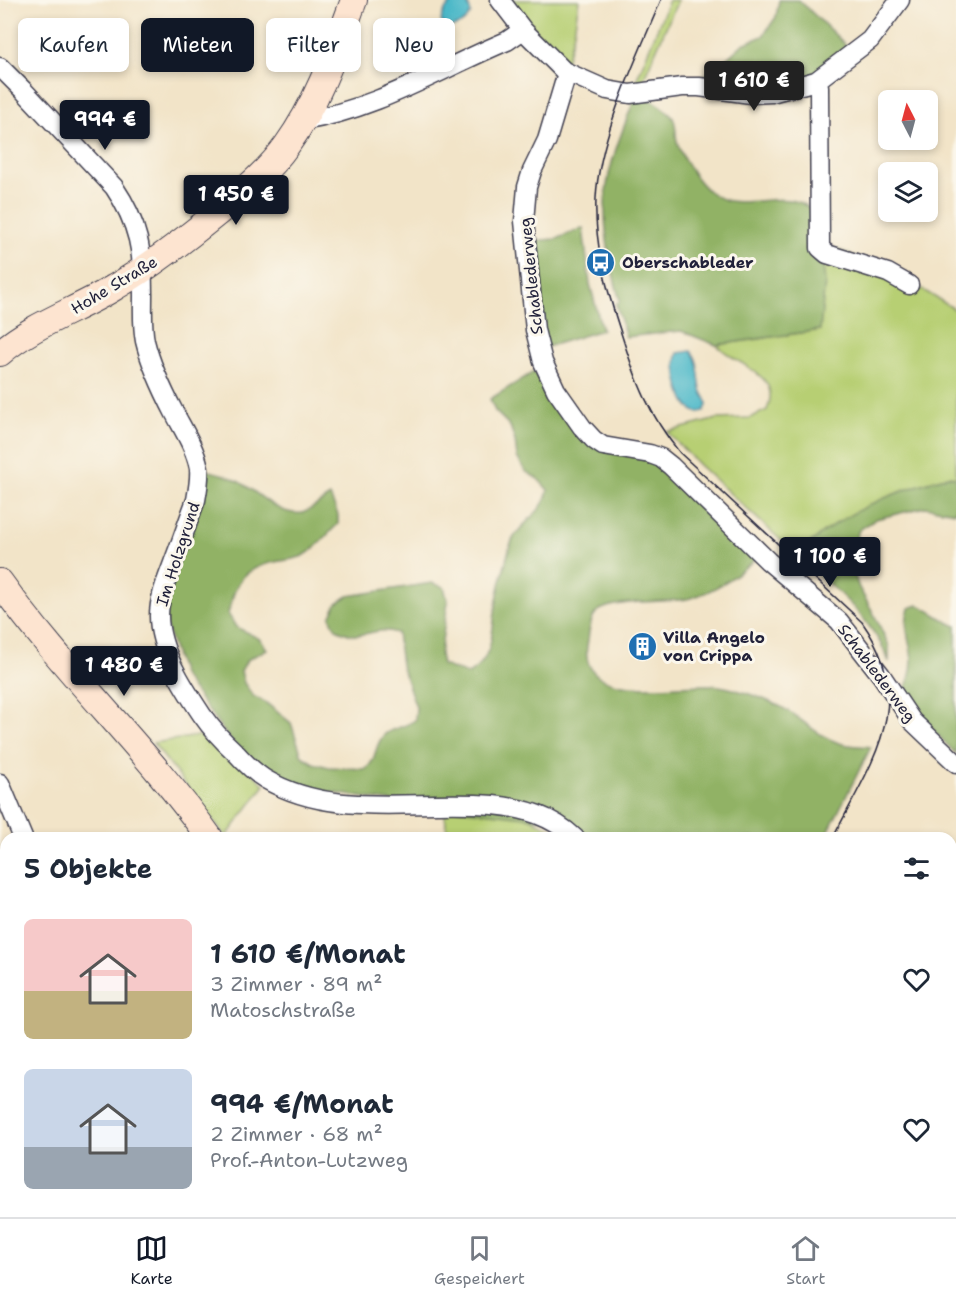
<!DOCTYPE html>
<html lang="de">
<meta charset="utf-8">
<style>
body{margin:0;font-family:"Shantell Sans",sans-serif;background:#f2f2f3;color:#1f2937;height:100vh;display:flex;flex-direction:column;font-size:22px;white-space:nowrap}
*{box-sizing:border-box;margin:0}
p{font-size:20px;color:#747a83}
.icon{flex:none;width:33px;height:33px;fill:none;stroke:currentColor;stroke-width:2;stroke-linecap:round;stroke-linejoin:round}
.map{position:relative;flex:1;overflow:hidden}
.drawer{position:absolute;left:0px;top:832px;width:957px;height:386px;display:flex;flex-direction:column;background:#fff;border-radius:18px 18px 0 0;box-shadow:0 3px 9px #0003}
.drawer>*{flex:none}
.hud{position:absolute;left:18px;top:18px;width:600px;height:54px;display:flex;gap:12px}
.needle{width:39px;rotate:354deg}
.tools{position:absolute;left:878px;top:90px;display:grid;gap:12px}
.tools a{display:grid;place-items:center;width:60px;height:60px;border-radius:9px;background:#fff;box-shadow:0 3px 9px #0003;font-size:30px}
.price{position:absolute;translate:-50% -51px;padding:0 14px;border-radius:6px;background:#111827;color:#fff;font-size:20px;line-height:39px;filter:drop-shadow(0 2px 3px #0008)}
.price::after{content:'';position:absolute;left:50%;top:36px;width:18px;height:14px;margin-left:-9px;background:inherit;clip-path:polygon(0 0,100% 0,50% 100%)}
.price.active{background:#222;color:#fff}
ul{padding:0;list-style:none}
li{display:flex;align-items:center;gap:18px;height:150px;padding:0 24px}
li span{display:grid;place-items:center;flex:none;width:168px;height:120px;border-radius:9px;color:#555}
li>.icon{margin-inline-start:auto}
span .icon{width:72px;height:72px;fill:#fffc;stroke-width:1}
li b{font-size:26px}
h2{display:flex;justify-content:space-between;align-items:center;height:72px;padding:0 24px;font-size:26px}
.tag{padding:0 21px;border-radius:9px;background:#fff;box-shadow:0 3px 9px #0003;font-size:21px;line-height:54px}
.tag.active{background:#111827;color:#fff}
.menu{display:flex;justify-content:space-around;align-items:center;height:84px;border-top:2px solid #e0e1e3;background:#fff;font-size:16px;color:#747a83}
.menu a{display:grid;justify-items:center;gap:3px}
.menu .active{color:#111827}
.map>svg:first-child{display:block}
.green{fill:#b7cf73;stroke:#6c7857;stroke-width:1.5}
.forest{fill:#91b265;stroke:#5a6a50;stroke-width:1.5}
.water{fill:#4cb8c8;stroke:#376d82;stroke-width:1.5}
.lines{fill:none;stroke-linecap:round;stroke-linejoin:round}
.stream{stroke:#4cb8c8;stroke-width:4.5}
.minor-casing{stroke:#413f50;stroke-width:21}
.secondary-casing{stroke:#413f50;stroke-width:28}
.minor{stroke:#fff;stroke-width:18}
.secondary{stroke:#fde4d0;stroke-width:26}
.tram{stroke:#22223b;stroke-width:1.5}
.labels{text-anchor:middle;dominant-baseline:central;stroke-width:6;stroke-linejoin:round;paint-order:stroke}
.poi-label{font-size:16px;font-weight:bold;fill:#22223b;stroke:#fbf7ec;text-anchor:start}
.street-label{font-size:16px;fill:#22223b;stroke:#fbf7ec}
</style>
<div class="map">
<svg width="956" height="1217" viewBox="0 0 956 1217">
<rect width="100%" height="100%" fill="#fbf7ec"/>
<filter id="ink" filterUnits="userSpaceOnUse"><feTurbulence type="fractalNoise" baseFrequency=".0167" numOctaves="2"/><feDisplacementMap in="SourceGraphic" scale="12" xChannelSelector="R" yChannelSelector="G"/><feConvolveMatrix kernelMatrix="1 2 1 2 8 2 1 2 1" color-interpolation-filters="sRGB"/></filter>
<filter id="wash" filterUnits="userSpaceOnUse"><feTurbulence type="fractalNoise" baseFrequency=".008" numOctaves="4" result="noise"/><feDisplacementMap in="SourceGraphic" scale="24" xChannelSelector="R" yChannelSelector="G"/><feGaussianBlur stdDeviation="1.35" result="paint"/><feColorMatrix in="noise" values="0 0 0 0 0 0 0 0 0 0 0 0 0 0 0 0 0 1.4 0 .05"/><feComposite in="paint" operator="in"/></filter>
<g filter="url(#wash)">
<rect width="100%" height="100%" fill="#f2e4c8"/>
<path class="green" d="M505,0H579L574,32L565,66Z
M669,0H678L640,87L633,88Z
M826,245L890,270L956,310V477L948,476C892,493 839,513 797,555L699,465L667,432L717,419L750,418L767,410C778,384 759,374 740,362C731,357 724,351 716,345L820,330L814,260Z
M210,734L265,785L226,837L153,743Z
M444,808L521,813L569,838H448Z"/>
<path class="forest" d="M779,0H799L851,50L806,79L759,90L691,82L714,70L743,44L763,36L776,17Z
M648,98C656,103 668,110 673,118C677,125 675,134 677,141C680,156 698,183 710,192C735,213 772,192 801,203C806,205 811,210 816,213L814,260L823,266L825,281L820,330L716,345L681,331L626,337L616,304L620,301C610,266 602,228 606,192C610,160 623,129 634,100Z
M583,228L590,284L602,330L543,348L528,241L556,239Z
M540,368L577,431L663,466L757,558C735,576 715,592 687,599C665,603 614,599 597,612C589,619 589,636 587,646C579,704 679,683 712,685C722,686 734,689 743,692C760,697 778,704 793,714C808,725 821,737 839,743C849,746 861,746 871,747L825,838H581L559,821L379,800L286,785L242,756L182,675L163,616L203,470C218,472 231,476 243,484C260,494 279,516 302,513C310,511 322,501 330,496L338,515V524C327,534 316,550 303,556C293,560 284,560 275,562C241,569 236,582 228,614L236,627L260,639L267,649L247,660L241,671L244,683L253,696L265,702L291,723L302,756L313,763L329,767L366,769C378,758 373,747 384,735C391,728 406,727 415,720L416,707L401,665L397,633C378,627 371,635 354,635C349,635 341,631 336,629L330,617L337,603L348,596L432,583L444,587L448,602L440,654L442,665L468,674C496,659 491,627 497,600C500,582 505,564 510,546C516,524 544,515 548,490L538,479L525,471L517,457L515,441L510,426L495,411L490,399Z
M948,476L956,477V512L925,507L876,519L859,530L852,550L851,565L859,588L873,612L889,646V662C874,619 830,585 797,555C838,514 892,492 948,476Z
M918,605C932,611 942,620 956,626V754L901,697C907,686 912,674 912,661C911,642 902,626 909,608Z
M951,881L956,886V964L951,953Z"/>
<path class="water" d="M459,0L467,2L471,13C466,23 449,34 441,21C443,11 449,2 459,0Z
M691,351C700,361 698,377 701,389C702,394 706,398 707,402C708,406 706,408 704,411C700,412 698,413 694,411C681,405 672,365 678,353Z"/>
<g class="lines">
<path class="stream" d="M438,1217L439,1212"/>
</g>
</g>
<g filter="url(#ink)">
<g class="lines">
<defs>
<path id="minor" d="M500,0L523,30L564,71L607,90L630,94L682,87H699L751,94L771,93L816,81L870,40L900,0
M0,67L24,91L114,187C139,224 143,252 143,295C143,311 142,326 145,341C151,366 163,391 175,414C184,431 195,448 199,468C200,479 198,489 196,500C189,518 183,537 176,555C169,575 159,595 159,616C159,650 184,688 202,715C211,728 223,741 235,752C244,762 254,772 265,779C335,820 417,798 493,805C524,808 552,816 575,838
M567,73L547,140L532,171L527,187L524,221L535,330L543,362L556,390L582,427L594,440L603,446L650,454L661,458L671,466L768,561L839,621L881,675L912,721L956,763
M816,81L819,86L820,248L827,254L888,273L909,285
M302,121C375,110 440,69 507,41L523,30
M0,783L23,838
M951,1062L956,1064
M726,1212L744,1217
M158,1217V1212"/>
<path id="secondary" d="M0,353C33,324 78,310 115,287C151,266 183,241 215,215C240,194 268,172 287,145C318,102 336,49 354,0
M0,582C64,672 146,748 210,838
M951,1198L956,1202"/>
</defs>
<use href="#minor" class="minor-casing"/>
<use href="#secondary" class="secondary-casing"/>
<use href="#minor" class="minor"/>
<use href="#secondary" class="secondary"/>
<path class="tram" d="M661,0C637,58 599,135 596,198C594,245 607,291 622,336C636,381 649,415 680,453L862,622C919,702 870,764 833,838
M951,1103H956"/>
</g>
</g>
<defs>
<symbol id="bus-disc" viewBox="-11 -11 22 22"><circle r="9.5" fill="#1f6fb2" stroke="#fbf7ec"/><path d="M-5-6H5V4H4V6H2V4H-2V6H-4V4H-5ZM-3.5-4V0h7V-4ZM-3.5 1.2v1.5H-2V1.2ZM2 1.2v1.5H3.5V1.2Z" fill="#fff"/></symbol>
<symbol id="building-disc" viewBox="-11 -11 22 22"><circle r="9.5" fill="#1f6fb2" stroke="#fbf7ec"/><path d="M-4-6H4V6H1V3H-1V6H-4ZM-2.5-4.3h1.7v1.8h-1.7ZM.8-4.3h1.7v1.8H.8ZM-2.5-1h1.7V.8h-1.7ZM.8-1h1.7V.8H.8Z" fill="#fff"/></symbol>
</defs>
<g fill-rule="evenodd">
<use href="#bus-disc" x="584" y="246" width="33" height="33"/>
<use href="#building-disc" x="626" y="630" width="33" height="33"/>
</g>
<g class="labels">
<g class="poi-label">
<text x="622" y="262">Oberschableder</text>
<text x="663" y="637">Villa Angelo<tspan x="663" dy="18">von Crippa</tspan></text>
</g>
<g class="street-label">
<text transform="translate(531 276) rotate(-96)">Schablederweg</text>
<text transform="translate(114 285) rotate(-31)">Hohe Straße</text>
<text transform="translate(178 554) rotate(-72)">Im Holzgrund</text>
<text transform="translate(877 673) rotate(53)">Schablederweg</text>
</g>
</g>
</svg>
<div class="tools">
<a><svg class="needle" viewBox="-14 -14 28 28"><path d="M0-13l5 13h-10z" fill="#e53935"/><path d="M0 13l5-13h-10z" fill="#747a83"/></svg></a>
<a><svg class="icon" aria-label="layers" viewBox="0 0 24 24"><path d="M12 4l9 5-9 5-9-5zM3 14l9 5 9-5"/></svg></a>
</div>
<b class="price active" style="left:754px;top:112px">1 610 €</b>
<b class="price" style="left:105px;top:151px">994 €</b>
<b class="price" style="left:236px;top:226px">1 450 €</b>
<b class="price" style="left:830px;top:588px">1 100 €</b>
<b class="price" style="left:124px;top:697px">1 480 €</b>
<div class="hud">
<a class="tag">Kaufen</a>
<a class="tag active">Mieten</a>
<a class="tag">Filter</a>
<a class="tag">Neu</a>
</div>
<section class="drawer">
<h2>5 Objekte<svg class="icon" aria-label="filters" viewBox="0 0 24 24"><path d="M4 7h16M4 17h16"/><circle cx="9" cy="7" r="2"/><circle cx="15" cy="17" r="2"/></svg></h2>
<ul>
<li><span style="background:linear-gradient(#f6c9c9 60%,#c2b280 0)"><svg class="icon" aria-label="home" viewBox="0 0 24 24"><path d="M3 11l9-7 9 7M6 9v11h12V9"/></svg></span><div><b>1 610 €/Monat</b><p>3 Zimmer · 89 m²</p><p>Matoschstraße</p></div><svg class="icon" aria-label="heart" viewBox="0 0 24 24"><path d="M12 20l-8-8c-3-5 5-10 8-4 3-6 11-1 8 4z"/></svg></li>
<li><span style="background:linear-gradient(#c9d6e8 65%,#9aa5b1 0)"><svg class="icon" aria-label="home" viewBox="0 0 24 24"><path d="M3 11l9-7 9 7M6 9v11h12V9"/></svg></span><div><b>994 €/Monat</b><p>2 Zimmer · 68 m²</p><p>Prof.-Anton-Lutzweg</p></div><svg class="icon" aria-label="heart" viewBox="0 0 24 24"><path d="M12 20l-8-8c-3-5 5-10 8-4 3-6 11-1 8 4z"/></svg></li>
</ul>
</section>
</div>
<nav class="menu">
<a class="active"><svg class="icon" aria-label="map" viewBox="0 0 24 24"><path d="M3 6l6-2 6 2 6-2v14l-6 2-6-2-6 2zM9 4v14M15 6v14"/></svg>Karte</a>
<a><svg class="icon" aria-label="saved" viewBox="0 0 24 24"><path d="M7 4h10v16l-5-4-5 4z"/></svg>Gespeichert</a>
<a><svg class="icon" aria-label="home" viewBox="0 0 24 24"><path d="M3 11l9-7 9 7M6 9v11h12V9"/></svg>Start</a>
</nav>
